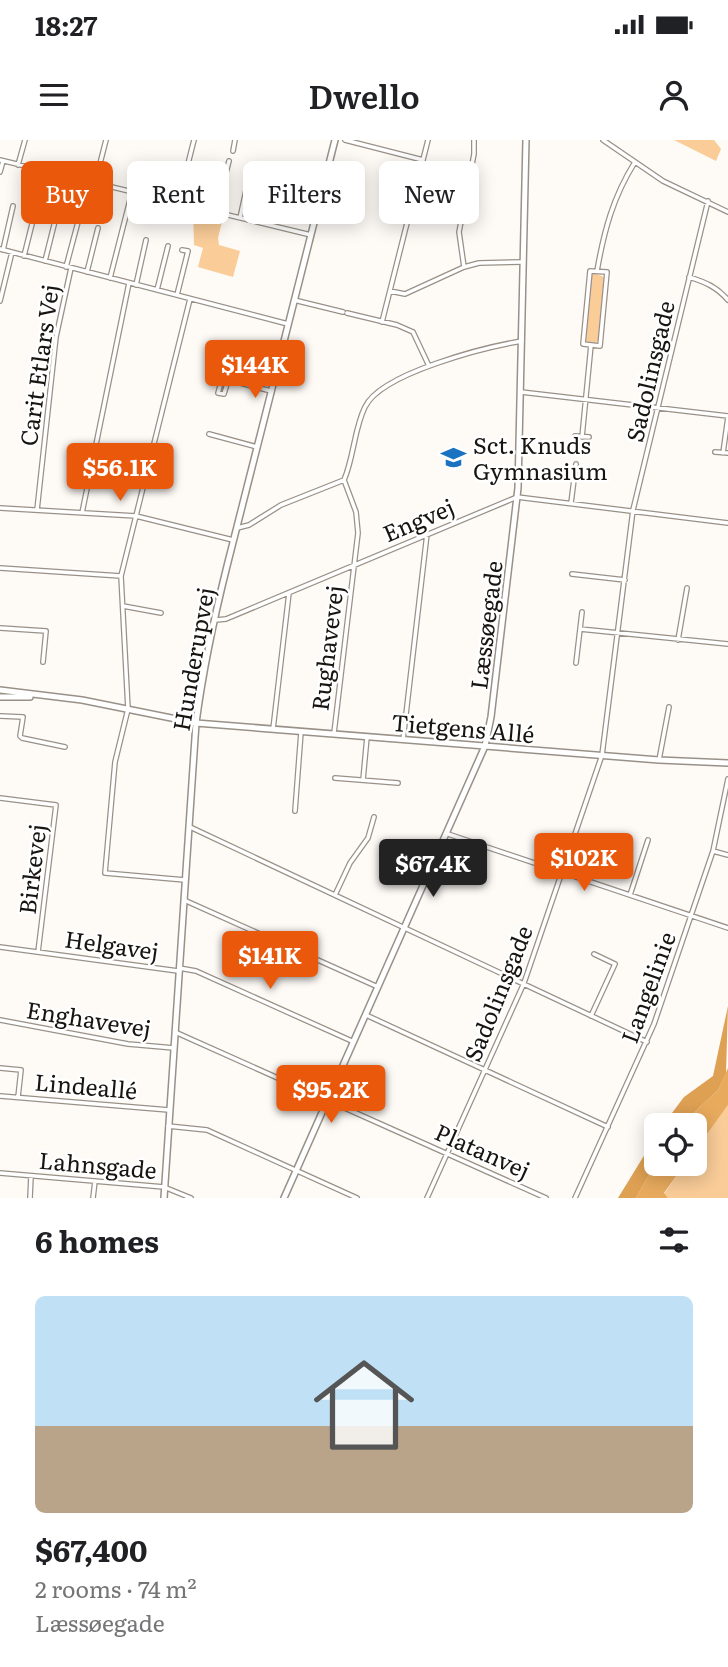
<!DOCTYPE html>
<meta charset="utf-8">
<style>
body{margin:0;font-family:Literata,serif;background:#f6f6f6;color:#202124;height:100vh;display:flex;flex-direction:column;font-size:26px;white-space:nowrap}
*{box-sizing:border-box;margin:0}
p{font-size:23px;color:#757577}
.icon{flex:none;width:38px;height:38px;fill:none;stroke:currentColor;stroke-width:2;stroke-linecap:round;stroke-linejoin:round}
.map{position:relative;height:1058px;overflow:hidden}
.drawer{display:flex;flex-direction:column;background:#fff;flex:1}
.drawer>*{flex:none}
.top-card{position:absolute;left:21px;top:21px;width:686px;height:63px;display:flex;gap:14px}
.tools{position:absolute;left:644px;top:973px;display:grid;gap:14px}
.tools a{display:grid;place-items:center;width:63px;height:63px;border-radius:10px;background:#fff;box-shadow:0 4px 18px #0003;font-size:35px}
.price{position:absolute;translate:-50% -60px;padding:0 16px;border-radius:7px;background:#ea580c;color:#fff;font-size:23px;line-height:46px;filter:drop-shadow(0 2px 4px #0008)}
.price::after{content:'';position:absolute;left:50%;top:42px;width:21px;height:16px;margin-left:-10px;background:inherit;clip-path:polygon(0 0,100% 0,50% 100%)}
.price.on{background:#222;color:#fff}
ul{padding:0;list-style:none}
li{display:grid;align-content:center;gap:14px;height:371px;padding:0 35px}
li+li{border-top:2px solid #e0e0e0}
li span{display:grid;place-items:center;height:217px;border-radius:10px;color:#555}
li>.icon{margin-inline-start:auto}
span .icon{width:126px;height:126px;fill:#fffc;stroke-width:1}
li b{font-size:30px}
h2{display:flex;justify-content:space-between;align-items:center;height:84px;padding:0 35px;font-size:30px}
.tag{padding:0 24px;border-radius:10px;background:#fff;box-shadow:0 4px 18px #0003;font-size:24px;line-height:63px}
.tag.on{background:#ea580c;color:#fff}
.status{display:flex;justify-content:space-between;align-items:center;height:49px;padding:0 35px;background:#fff;direction:ltr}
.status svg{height:19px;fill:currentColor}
header{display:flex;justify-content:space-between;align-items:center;height:91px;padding:0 35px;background:#fff;font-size:32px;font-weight:600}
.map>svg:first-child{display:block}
.green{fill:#f9cc98}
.forest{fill:#e8aa5d}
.water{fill:#dea053}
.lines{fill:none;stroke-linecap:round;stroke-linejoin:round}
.street-casing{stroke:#999188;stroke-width:6}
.secondary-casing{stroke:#999188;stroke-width:8}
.street{stroke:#fff;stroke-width:3.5}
.secondary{stroke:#fff;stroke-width:5}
.labels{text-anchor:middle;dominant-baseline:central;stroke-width:5;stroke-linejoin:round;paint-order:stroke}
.street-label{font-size:23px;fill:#181511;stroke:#fff}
.poi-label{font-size:23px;fill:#181511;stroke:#fff;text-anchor:start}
</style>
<div class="status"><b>18:27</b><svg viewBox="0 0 49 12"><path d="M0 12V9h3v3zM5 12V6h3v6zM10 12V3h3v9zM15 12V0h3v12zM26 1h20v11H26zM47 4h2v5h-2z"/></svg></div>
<header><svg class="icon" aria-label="menu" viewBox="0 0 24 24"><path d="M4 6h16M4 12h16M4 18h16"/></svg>Dwello<svg class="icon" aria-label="person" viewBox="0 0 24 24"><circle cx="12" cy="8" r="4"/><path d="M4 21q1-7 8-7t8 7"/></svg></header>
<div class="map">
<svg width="728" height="1058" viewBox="0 0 728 1058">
<rect width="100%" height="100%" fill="#fefaf6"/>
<path class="green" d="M674,0H714L721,9L716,21Z
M193,70L223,78L218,98L219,105L240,111L233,137L198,127L203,108L194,105Z
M594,133L604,137L598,200L596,203H588L586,200L591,137Z
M728,965V1058H668L664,1054L685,1024H695V1011Z"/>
<path class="forest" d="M728,928V965L695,1011V985H681L718,950Z
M656,1022L685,1024L664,1053L668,1058H636Z"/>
<path class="water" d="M728,866L726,933L718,950L681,985H663L684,957L713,936Z
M656,996V1022L636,1058H618Z"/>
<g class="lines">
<defs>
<path id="street" d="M345,0L423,20
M603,0L663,41L728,72
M233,11L235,0
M0,20L311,95
M18,25L25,0
M0,32L3,21
M95,43L106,0
M178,63L194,0
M216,72L229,21
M240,78L251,28
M262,83L274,34
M0,109L288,184
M3,110L13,66
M24,116L35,72
M45,121L56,77
M66,127L78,82
M464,127L459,92L474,14V0
M590,131L607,132L600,206L583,204Z
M597,131C604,91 613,57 635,22
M87,132L98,88
M689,137C705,142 717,147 728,160
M110,138L132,52
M136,145L146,100
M157,150L168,106
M390,151L405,154L464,127L479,123L523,122
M177,155L188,111L182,110
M294,160L343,172
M0,161L12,112
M347,173L397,185L413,192L429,226
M382,182L428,0
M226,225L232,227L224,254L218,253Z
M229,240L271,251
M521,252L728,276
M209,294L257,307
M575,296L589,297
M582,297L591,205
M715,312L728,313
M723,313L728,277
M571,363L576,324
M0,368L136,376L233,400
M37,370L56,197L71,128
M82,373L129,143
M237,388L249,385L281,365L344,340C354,317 354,289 365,267C381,233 486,207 522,201
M0,428L121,436
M572,434L625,440
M123,466L161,473
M216,480L226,479L517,357L728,383
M0,488L46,491L43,522
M580,489L728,504
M678,500L687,448
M576,523L582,472
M0,576L23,577L20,596L22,598L65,607
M273,589L289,453
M334,593L358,393L356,372L344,340
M403,600L427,394
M659,620L669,567
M335,638L398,643
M363,640L367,597
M0,658L56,665L38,812
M295,671L301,592
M190,687L647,902
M448,694L728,788
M713,711L728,715
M185,740L105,733L115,622L128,569L121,436L190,159
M335,755L350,723L368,698L374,677
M630,755L648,700
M184,760L378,847
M0,807L178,831
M179,828L196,831L354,902
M366,875L608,987
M591,876L615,824L594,814
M0,880L128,904L174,908
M175,892L546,1058
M0,928L21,930L18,957
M0,956L169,970
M168,986L207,990L357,1058
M0,1033L164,1047L191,1058
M30,1058L31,1036
M93,1058L95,1041
M427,1058L524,843L602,615L633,370L708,61
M575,1058L654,884L713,711L728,639"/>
<path id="secondary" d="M0,550L82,560L196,583L659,620L728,623
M0,557H30
M164,1058L196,583C203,530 214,478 227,426L335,0
M284,1058L485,606L491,577L518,348L526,0"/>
</defs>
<use href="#street" class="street-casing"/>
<use href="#secondary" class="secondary-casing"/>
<use href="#street" class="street"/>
<use href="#secondary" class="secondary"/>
</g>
<defs>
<symbol id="university-bare" viewBox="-9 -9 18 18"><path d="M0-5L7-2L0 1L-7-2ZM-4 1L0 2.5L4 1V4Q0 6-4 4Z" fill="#1a73c0" stroke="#fff" stroke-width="2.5" paint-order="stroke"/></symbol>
</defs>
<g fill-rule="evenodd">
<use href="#university-bare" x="436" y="300" width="35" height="35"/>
</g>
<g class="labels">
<g class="street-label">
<text transform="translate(38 225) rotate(-82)">Carit Etlars Vej</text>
<text transform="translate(649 231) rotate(-77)">Sadolinsgade</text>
<text transform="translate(418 379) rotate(-23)">Engvej</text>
<text transform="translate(485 485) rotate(-83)">Læssøegade</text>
<text transform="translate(326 508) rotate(-83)">Rughavevej</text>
<text transform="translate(192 519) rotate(-80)">Hunderupvej</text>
<text transform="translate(463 587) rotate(5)">Tietgens Allé</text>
<text transform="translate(31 729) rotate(-83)">Birkevej</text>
<text transform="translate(112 804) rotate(8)">Helgavej</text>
<text transform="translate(647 847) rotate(-70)">Langelinie</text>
<text transform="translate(497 853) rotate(-68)">Sadolinsgade</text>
<text transform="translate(89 878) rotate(9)">Enghavevej</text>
<text transform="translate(86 945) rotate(5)">Lindeallé</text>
<text transform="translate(483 1010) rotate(24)">Platanvej</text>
<text transform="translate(98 1024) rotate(5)">Lahnsgade</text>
</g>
<g class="poi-label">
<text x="473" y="304">Sct. Knuds<tspan x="473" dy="26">Gymnasium</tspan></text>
</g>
</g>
</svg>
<div class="tools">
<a><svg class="icon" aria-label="locate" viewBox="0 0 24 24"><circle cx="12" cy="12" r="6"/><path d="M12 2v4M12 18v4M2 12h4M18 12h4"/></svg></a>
</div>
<b class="price" style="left:255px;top:260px">$144K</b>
<b class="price" style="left:120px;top:363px">$56.1K</b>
<b class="price" style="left:584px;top:753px">$102K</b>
<b class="price on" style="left:433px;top:759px">$67.4K</b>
<b class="price" style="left:270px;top:851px">$141K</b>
<b class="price" style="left:331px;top:985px">$95.2K</b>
<div class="top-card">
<a class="tag on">Buy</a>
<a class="tag">Rent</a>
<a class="tag">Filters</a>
<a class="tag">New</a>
</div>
</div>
<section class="drawer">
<h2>6 homes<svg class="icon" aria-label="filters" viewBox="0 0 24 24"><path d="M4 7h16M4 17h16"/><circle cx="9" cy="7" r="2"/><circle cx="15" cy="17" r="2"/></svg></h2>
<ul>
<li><span style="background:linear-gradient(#bfe0f5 60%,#b9a48a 0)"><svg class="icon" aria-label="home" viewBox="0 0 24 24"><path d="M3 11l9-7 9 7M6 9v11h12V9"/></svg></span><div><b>$67,400</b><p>2 rooms · 74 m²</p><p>Læssøegade</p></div></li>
</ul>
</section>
